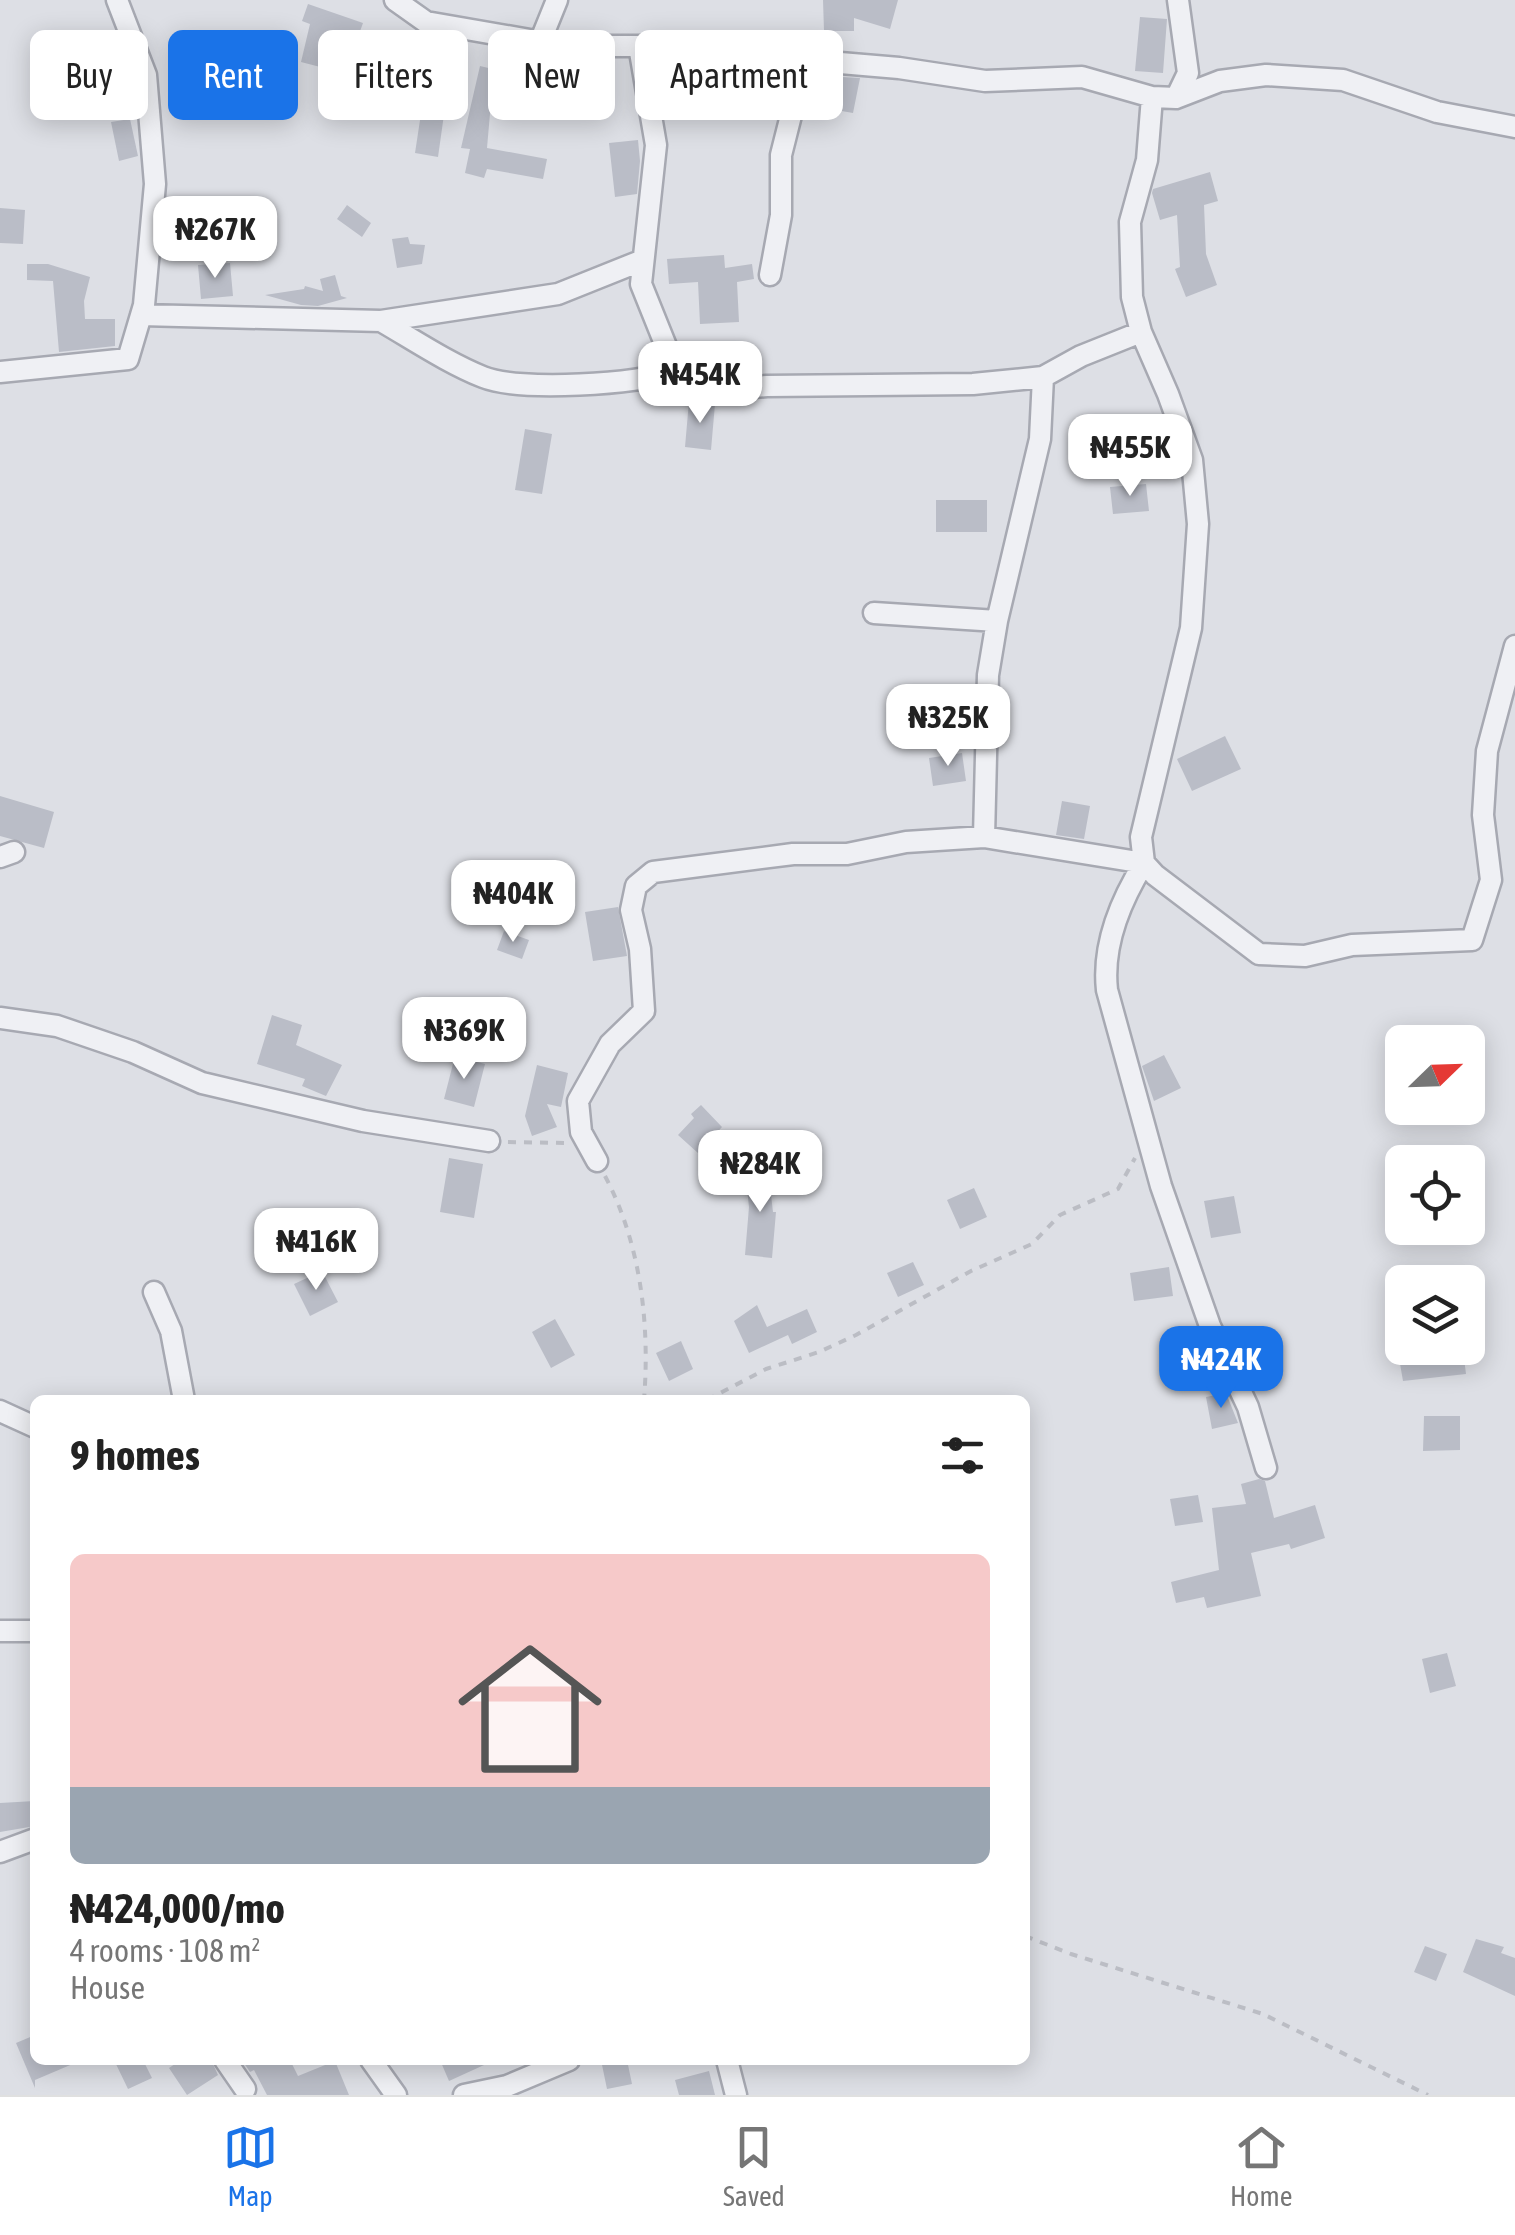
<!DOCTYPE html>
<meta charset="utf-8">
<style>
body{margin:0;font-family:"Asap Condensed",sans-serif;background:#f6f6f6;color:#222;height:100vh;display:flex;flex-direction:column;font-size:38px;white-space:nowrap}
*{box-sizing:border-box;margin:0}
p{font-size:32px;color:#767676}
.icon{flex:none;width:55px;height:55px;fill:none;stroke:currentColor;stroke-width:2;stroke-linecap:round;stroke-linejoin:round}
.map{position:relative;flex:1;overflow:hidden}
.details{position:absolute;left:30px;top:1395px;width:1000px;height:670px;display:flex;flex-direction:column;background:#fff;border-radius:15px;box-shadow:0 5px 25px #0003}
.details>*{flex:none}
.guide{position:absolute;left:30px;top:30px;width:1000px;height:90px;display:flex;gap:20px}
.needle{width:65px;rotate:67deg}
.buttons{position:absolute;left:1385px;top:1025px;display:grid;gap:20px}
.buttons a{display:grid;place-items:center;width:100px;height:100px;border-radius:15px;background:#fff;box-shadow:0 5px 25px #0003;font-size:50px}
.price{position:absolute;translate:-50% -85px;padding:0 22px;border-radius:20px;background:#fff;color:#222;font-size:32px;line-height:65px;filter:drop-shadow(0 2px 5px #0008)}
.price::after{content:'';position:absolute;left:50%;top:60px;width:30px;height:22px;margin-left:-15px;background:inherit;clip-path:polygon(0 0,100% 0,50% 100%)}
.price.current{background:#1a73e8;color:#fff}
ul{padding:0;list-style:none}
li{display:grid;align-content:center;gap:20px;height:530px;padding:0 40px}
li+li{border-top:2px solid #e0e0e0}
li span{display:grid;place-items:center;height:310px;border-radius:15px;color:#555}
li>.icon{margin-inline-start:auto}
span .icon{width:180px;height:180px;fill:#fffc;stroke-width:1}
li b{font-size:42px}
h2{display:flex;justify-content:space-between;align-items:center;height:120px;padding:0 40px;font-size:42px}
.chip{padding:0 35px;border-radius:15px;background:#fff;box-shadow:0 5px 25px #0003;font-size:35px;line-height:90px}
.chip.current{background:#1a73e8;color:#fff}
.menu{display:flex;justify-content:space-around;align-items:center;height:140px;border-top:2px solid #e0e0e0;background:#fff;font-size:28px;color:#767676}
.menu a{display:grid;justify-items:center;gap:5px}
.menu .current{color:#1a73e8}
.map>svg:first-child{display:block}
.building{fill:#babdc7}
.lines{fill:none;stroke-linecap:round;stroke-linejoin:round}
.minor-casing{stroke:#a7a9b2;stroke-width:25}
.path{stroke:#bbbdc4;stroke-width:4;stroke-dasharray:8 8;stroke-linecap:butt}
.minor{stroke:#eff0f4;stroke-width:20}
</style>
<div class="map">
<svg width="1515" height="2095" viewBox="0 0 1515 2095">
<rect width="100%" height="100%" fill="#dddfe5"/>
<path class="building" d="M823,0H898L890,29L854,18V31H824Z
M308,4L363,23L353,51L361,53L355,76L301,62L310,24L302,21Z
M1140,17L1167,19L1163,73L1135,71Z
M429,61L451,65L438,157L415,153Z
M480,66L501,71L493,102H491L487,148L547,159L543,179L487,169L484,178L465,173L470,149L461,148Z
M842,77L860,78L853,113L836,110Z
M130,119L138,156L119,161L111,122Z
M638,140L640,161L637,194L615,197L609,143Z
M1210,172L1218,201L1204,205L1206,254L1217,285L1186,297L1175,269L1180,267L1177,215L1160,220L1152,193L1153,189Z
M347,205L371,223L362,237L337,219Z
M0,208L25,210L23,244L0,243Z
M408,237L410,244L425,245L422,264L397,268L392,239Z
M724,255L725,268L752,264L754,279L737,282L739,322L700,324L698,282L669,284L667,259Z
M230,263L233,296L201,299L198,265Z
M27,264H48L90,277L84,301L85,319H115V346L59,352L53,281L27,280Z
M335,275L341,296L347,298L318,306L301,305L265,295L304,289L305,286L323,291L320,279Z
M689,401L701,405L715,404L711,450L685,447Z
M525,429L552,434L542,494L515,490Z
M1146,484L1149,511L1113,514L1110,487Z
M936,500H987V532H936Z
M1225,736L1241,769L1192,791L1177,759Z
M962,753L966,781L933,786L929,758Z
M0,796L54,812L44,848L0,836Z
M1062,801L1090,806L1084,839L1056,835Z
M618,907L627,956L593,961L585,912Z
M504,931L529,940L522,959L497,950Z
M272,1015L302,1025L296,1045L342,1065L326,1096L302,1086L305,1079L257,1064Z
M1164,1055L1181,1088L1154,1101L1142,1066Z
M455,1056L485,1064L474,1107L444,1099Z
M537,1065L568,1073L561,1107L547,1104L557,1127L532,1136L525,1116Z
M701,1105L722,1127L698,1153L678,1135L694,1118L691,1114Z
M449,1158L483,1164L474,1218L440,1212Z
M768,1168L773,1212H776L772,1258L745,1255L749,1207L745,1171Z
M974,1188L987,1217L960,1229L947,1200Z
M1234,1196L1241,1233L1211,1238L1204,1201Z
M1390,1228H1437L1438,1234L1393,1243Z
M913,1262L924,1285L898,1297L887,1273Z
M1169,1267L1173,1296L1134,1301L1130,1273Z
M322,1271L338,1302L310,1316L294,1284Z
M757,1305L767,1327L807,1309L817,1332L792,1344L788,1335L749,1353L734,1321Z
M555,1319L575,1355L551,1368L532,1332Z
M681,1341L693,1369L669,1381L656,1353Z
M1463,1350L1466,1374L1403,1381L1399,1358Z
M1226,1393L1238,1423L1212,1429L1206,1397Z
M1424,1416H1460V1450L1423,1451Z
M1259,1479L1265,1481L1274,1518L1315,1505L1325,1538L1291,1549L1289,1544L1251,1553L1261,1596L1207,1608L1204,1597L1176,1603L1171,1582L1219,1570L1212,1508L1246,1504L1241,1484Z
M1198,1495L1203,1522L1175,1526L1170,1499Z
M1447,1653L1456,1686L1430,1693L1422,1659Z
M35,1801V1826L0,1832V1803Z
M1476,1939L1504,1947L1501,1953L1515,1958V1996L1463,1972Z
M1425,1946L1447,1954L1436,1981L1414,1972Z
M35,2035V2060H82L35,2080V2088L16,2043Z
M114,2060H143L152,2078L128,2089Z
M181,2060H211L218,2075L187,2095L169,2068Z
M242,2060H290L298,2076L335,2061L349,2095H267L254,2070L250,2072Z
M440,2060H495L449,2081Z
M601,2060H627L632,2084L607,2089Z
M709,2071L715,2095H679L675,2080Z"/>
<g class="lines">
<defs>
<path id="minor" d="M395,0L426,22L564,46H639L766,59L805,60L899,68L985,81L1082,77L1152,97L1176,98L1220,81L1266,75L1343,80L1437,112L1515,127
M540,42L557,0
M639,46L656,145L641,284L676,371L686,383L701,391L767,386L973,384L1043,377
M1152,97L1147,160L1130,222L1132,297L1141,332L1168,394L1192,460L1198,524L1191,628L1141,837L1144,863L1155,875L1259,954L1305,956L1352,945L1472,940L1491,880L1483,815L1487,751L1515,646
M1176,98L1188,73L1178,0
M770,275L781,215V155L805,60
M141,315L381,321L558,294L643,260
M381,321C414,340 448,363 483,377C520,392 639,384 676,371
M0,372L128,359L144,305L155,184L146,75L117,0
M874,613L997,621
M984,837L988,675L997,621L1040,439L1043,377L1081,356L1141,332
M0,857L14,852
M0,1018L57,1026L133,1052L202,1083L363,1121L489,1141
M597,1161L581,1132L578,1101L610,1044L644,1011L640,949L631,910L636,886L653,872L793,854H847L906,842L984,837L1144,863C1121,900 1102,945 1107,990L1161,1186L1210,1326L1248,1407L1266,1468
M154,1292L171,1331L184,1400
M0,1411L35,1427
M0,1631H35
M0,1852L35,1839
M225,2060L245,2089
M371,2060L396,2095
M727,2060L736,2095
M464,2095L507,2086L569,2060"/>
</defs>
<use href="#minor" class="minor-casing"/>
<path class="path" d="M508,1142L568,1143
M605,1176C641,1244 650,1325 644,1400
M707,1400L766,1369L819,1352L856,1335L971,1271L1032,1244L1060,1215L1118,1189L1135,1158
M1025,1936L1071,1954L1263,2014L1428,2095"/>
<use href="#minor" class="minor"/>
</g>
</svg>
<div class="buttons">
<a><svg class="needle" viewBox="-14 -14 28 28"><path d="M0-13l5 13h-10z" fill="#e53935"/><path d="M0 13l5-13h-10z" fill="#767676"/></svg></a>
<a><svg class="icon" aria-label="locate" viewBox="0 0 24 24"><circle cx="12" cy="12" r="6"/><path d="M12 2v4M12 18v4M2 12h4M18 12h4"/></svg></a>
<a><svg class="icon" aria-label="layers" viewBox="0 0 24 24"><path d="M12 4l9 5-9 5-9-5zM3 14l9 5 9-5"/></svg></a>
</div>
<b class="price" style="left:215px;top:281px">₦267K</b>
<b class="price" style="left:700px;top:426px">₦454K</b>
<b class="price" style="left:1130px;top:499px">₦455K</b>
<b class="price" style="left:948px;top:769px">₦325K</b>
<b class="price" style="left:513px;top:945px">₦404K</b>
<b class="price" style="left:464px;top:1082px">₦369K</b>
<b class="price" style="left:760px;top:1215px">₦284K</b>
<b class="price" style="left:316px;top:1293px">₦416K</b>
<b class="price current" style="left:1221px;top:1411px">₦424K</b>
<div class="guide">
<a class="chip">Buy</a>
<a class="chip current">Rent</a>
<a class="chip">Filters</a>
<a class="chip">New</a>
<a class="chip">Apartment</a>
</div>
<section class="details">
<h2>9 homes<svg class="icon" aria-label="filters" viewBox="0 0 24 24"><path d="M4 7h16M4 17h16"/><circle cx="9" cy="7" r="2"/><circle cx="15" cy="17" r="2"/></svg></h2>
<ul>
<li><span style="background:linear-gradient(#f6c9c9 75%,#9aa5b1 0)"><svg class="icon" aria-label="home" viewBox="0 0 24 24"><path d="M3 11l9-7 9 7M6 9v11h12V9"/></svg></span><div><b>₦424,000/mo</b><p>4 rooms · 108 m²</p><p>House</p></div></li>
</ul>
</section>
</div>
<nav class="menu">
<a class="current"><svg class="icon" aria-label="map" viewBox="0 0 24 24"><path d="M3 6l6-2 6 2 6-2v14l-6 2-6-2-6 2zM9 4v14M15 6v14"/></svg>Map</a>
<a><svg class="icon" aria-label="saved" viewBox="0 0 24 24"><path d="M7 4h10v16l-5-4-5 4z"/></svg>Saved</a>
<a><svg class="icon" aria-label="home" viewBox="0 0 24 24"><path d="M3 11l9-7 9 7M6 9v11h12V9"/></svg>Home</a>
</nav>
